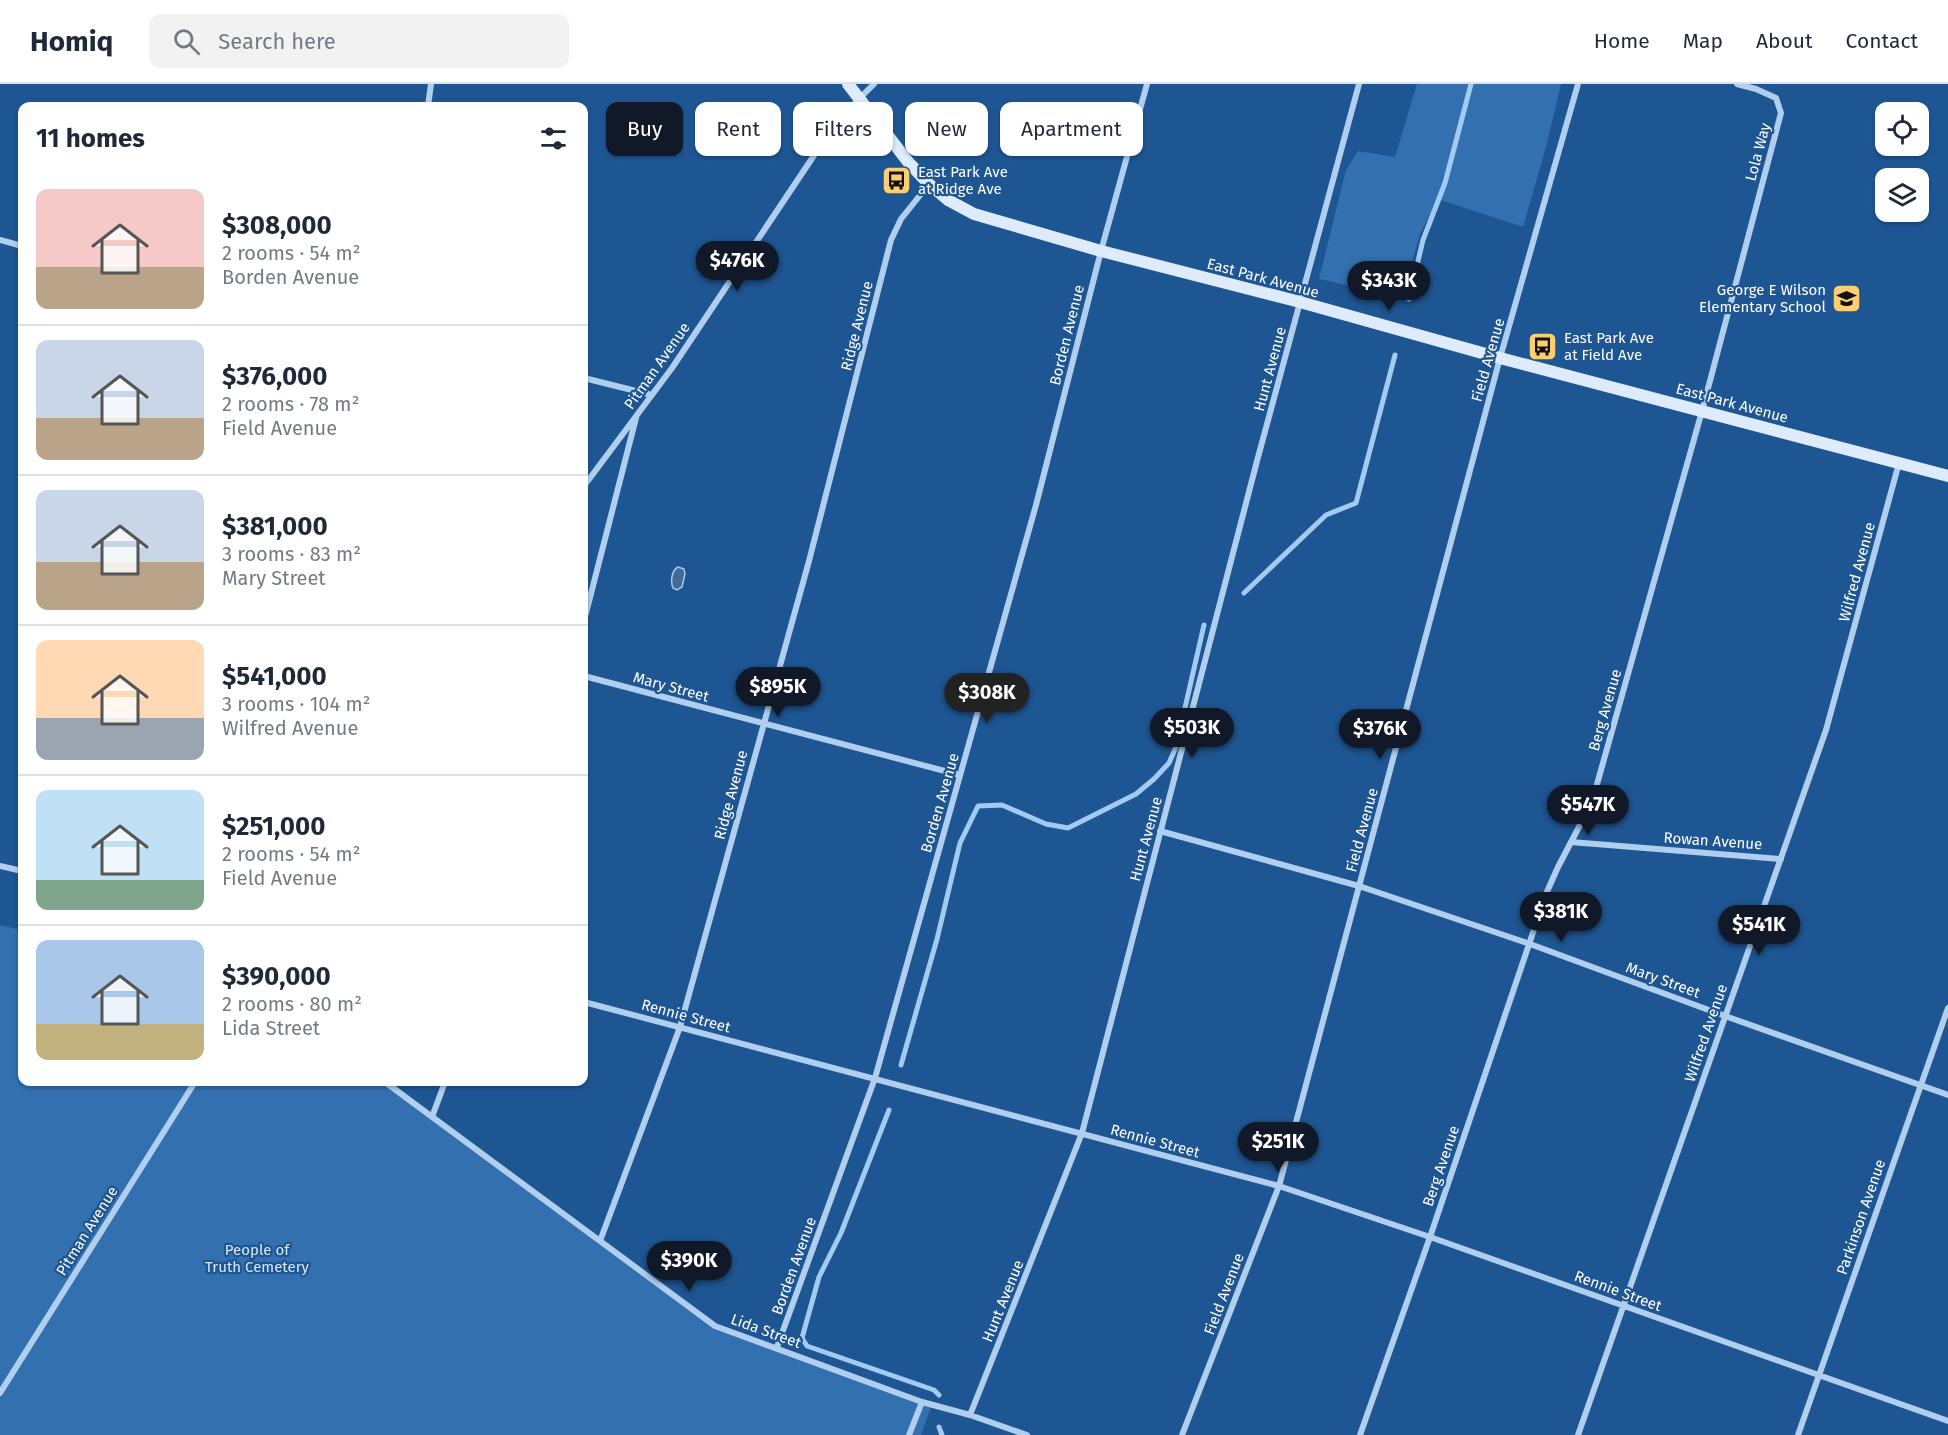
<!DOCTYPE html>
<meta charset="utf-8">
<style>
body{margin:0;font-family:"Fira Sans",sans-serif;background:#f2f2f3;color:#1f2937;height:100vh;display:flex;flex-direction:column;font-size:22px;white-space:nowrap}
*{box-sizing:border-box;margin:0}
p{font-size:20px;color:#747a83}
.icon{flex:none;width:33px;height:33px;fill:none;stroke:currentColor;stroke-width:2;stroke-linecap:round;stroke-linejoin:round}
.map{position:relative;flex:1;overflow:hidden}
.drawer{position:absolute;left:18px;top:18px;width:570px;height:984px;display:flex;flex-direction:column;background:#fff;border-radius:12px;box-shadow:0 2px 4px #0004}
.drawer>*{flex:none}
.banner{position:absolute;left:606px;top:18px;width:570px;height:54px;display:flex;gap:12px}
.fabs{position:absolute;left:1875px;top:18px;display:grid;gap:12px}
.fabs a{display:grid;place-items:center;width:54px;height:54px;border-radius:12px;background:#fff;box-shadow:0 2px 4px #0004;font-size:30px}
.price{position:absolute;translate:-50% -51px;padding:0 14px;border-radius:21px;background:#111827;color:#fff;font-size:20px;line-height:39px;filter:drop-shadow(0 2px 3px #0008)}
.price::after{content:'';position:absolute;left:50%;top:36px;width:18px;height:14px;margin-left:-9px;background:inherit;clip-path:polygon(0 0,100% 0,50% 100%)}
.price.active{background:#222;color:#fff}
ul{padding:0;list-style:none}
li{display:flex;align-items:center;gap:18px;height:150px;padding:0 18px}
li+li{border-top:2px solid #e0e1e3}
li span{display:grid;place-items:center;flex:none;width:168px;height:120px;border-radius:12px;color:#555}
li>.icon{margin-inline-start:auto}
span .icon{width:72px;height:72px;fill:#fffc;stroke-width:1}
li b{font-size:26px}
h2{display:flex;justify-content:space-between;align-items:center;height:72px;padding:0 18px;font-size:26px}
.chip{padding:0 21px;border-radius:12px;background:#fff;box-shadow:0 2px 4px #0004;font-size:21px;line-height:54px}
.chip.active{background:#111827;color:#fff}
header{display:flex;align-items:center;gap:36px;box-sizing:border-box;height:84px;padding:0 30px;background:#fff;border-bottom:2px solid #e0e1e3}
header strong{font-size:28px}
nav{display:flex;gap:33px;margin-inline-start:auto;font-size:21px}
.search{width:420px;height:54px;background:#f2f2f3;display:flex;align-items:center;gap:15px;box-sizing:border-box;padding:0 21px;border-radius:12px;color:#747a83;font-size:22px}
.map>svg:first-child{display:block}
.green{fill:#3270b0}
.water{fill:#446b96;stroke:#a3caf0;stroke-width:1.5}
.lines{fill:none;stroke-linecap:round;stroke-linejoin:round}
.stream{stroke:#a3caf0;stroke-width:5}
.street{stroke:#b0ceee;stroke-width:6}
.secondary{stroke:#ddebfa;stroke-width:12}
.labels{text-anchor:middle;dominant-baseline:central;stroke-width:4.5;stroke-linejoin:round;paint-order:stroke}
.street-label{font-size:15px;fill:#fff;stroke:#1e5693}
.poi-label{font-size:15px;fill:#fff;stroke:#1e5693;text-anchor:start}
.park-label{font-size:15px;fill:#d6e8fa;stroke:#1e5693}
</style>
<header>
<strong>Homiq</strong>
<div class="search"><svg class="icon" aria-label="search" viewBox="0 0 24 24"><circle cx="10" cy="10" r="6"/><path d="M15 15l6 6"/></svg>Search here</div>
<nav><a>Home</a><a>Map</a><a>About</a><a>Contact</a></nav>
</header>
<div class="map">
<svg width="1948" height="1351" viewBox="0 0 1948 1351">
<rect width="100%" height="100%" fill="#1e5693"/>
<path class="green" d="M1417,0H1561L1546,63L1523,143L1438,115L1420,150L1402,213L1319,195L1346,86L1358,67L1395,73Z
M0,841L22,846V998H385L702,1236L932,1320L921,1351H0Z"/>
<path class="water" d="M678,483L684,485L685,490L682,503L677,506L673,504C670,497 672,486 678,483Z"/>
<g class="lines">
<path class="stream" d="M1409,215L1423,156L1445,99L1471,0
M1244,509L1326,431L1356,419L1395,271
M901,981L937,855L960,759L978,722L1002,721L1046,740L1068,744L1136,710L1154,695L1169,679L1176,663L1204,541
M889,1026L841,1149L819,1193L802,1254L807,1262L934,1306L939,1311
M939,1343L942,1351"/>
<path class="street" d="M428,22L431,0
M0,156L22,162
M584,294L652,311
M584,402L672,284L837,37L874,0
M584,537L636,334
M584,592L960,691
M1160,747L1359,802L1530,860L1725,932L1948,1011
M1571,758L1781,775
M0,782L22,787
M584,918L1279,1102L1430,1153L1948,1337
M385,998L715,1242L922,1318L970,1331L1027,1351
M432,1033L445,998
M600,1157L680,943L809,477L891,156L901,135L929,100
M777,1263L875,994L1036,421L1101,167L1147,0
M0,1309L195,998
M970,1331L1082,1049L1257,377L1359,0
M909,1351L922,1318
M1182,1351L1279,1102L1500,274L1578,0
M1360,1351L1430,1153L1546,810L1558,783L1592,718L1702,327L1781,29L1776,14L1756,5L1737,0
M1578,1351L1826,646L1899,379
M1798,1351L1948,924"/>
<path class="secondary" d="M848,0L909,79L929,100L948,116L974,130L1101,167L1300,218L1500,274L1948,392"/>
</g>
<defs>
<symbol id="bus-square" viewBox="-11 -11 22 22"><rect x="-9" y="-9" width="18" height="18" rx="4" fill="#fcce6f" stroke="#1e5693"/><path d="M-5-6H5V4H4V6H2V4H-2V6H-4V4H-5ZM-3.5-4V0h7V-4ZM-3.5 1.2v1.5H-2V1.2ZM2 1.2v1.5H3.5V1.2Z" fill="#111"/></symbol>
<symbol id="school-square" viewBox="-11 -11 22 22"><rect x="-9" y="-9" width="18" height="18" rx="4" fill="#fcce6f" stroke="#1e5693"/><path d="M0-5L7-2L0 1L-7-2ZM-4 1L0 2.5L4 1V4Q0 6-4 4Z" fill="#111"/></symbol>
</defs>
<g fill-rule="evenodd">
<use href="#bus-square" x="880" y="80" width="33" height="33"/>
<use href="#school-square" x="1830" y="198" width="33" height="33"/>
<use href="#bus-square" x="1526" y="246" width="33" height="33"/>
</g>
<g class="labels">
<g class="street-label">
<text transform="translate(1758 68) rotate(-75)">Lola Way</text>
<text transform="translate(1263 194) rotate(15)">East Park Avenue</text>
<text transform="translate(857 242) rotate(-76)">Ridge Avenue</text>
<text transform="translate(1067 251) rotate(-76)">Borden Avenue</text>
<text transform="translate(1488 276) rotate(-74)">Field Avenue</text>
<text transform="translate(657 282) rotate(-55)">Pitman Avenue</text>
<text transform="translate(1270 285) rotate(-75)">Hunt Avenue</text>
<text transform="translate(1732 319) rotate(15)">East Park Avenue</text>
<text transform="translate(1857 488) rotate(-75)">Wilfred Avenue</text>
<text transform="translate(671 603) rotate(15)">Mary Street</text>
<text transform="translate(1605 626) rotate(-74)">Berg Avenue</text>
<text transform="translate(731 711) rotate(-75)">Ridge Avenue</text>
<text transform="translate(940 719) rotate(-74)">Borden Avenue</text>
<text transform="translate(1362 746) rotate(-75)">Field Avenue</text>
<text transform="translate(1146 755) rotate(-75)">Hunt Avenue</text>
<text transform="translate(1713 757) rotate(4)">Rowan Avenue</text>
<text transform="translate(1663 896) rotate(20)">Mary Street</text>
<text transform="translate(686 932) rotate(15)">Rennie Street</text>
<text transform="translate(1706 949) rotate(-71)">Wilfred Avenue</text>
<text transform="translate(1155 1057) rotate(15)">Rennie Street</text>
<text transform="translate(1441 1082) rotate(-71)">Berg Avenue</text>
<text transform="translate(1861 1133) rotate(-71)">Parkinson Avenue</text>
<text transform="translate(87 1147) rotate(-58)">Pitman Avenue</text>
<text transform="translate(794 1182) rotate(-70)">Borden Avenue</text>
<text transform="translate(1618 1207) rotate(20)">Rennie Street</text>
<text transform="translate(1224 1210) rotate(-69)">Field Avenue</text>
<text transform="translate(1003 1217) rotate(-68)">Hunt Avenue</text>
<text transform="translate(766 1247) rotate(20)">Lida Street</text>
</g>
<g class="poi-label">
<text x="918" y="88">East Park Ave<tspan x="918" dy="17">at Ridge Ave</tspan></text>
<text x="1826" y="206" text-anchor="end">George E Wilson<tspan x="1826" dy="17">Elementary School</tspan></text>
<text x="1564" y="254">East Park Ave<tspan x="1564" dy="17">at Field Ave</tspan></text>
</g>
<g class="park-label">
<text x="257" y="1166">People of<tspan x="257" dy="17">Truth Cemetery</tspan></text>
</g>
</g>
</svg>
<div class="fabs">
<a><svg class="icon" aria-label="locate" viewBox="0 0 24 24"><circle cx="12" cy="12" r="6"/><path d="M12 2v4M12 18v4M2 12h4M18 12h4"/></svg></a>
<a><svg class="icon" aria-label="layers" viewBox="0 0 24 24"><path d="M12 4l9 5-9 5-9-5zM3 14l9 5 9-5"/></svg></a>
</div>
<b class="price" style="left:737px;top:208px">$476K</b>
<b class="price" style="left:1389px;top:228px">$343K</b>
<b class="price" style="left:778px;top:634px">$895K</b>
<b class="price active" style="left:987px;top:640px">$308K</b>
<b class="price" style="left:1192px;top:675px">$503K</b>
<b class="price" style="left:1380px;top:676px">$376K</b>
<b class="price" style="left:1588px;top:752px">$547K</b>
<b class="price" style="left:1561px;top:859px">$381K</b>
<b class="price" style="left:1759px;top:872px">$541K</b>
<b class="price" style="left:1278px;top:1089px">$251K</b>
<b class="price" style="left:689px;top:1208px">$390K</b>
<div class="banner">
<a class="chip active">Buy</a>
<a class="chip">Rent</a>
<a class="chip">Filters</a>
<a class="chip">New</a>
<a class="chip">Apartment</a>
</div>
<section class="drawer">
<h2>11 homes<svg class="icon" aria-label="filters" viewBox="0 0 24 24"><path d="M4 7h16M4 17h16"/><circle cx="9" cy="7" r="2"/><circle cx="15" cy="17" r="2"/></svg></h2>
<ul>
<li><span style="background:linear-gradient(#f6c9c9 65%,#b9a48a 0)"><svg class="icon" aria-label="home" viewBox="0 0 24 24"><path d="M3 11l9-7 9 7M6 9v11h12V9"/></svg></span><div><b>$308,000</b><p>2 rooms · 54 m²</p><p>Borden Avenue</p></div></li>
<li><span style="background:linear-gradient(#c9d6e8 65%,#b9a48a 0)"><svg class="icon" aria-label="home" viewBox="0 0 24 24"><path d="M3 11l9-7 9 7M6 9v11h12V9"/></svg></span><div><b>$376,000</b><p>2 rooms · 78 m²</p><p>Field Avenue</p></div></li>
<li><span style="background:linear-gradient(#c9d6e8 60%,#b9a48a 0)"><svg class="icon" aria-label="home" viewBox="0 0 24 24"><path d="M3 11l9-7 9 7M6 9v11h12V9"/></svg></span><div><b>$381,000</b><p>3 rooms · 83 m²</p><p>Mary Street</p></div></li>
<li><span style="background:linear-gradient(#ffd9b3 65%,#9aa5b1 0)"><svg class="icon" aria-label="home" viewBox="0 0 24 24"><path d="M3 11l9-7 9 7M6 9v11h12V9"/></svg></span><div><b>$541,000</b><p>3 rooms · 104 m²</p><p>Wilfred Avenue</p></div></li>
<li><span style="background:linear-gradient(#bfe0f5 75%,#7fa58c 0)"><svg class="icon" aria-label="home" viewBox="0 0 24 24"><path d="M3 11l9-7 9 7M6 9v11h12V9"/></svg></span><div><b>$251,000</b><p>2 rooms · 54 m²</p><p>Field Avenue</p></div></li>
<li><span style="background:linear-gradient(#a9c7e8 70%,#c2b280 0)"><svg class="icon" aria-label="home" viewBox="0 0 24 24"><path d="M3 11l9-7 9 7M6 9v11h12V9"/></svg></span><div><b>$390,000</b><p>2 rooms · 80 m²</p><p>Lida Street</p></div></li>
</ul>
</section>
</div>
